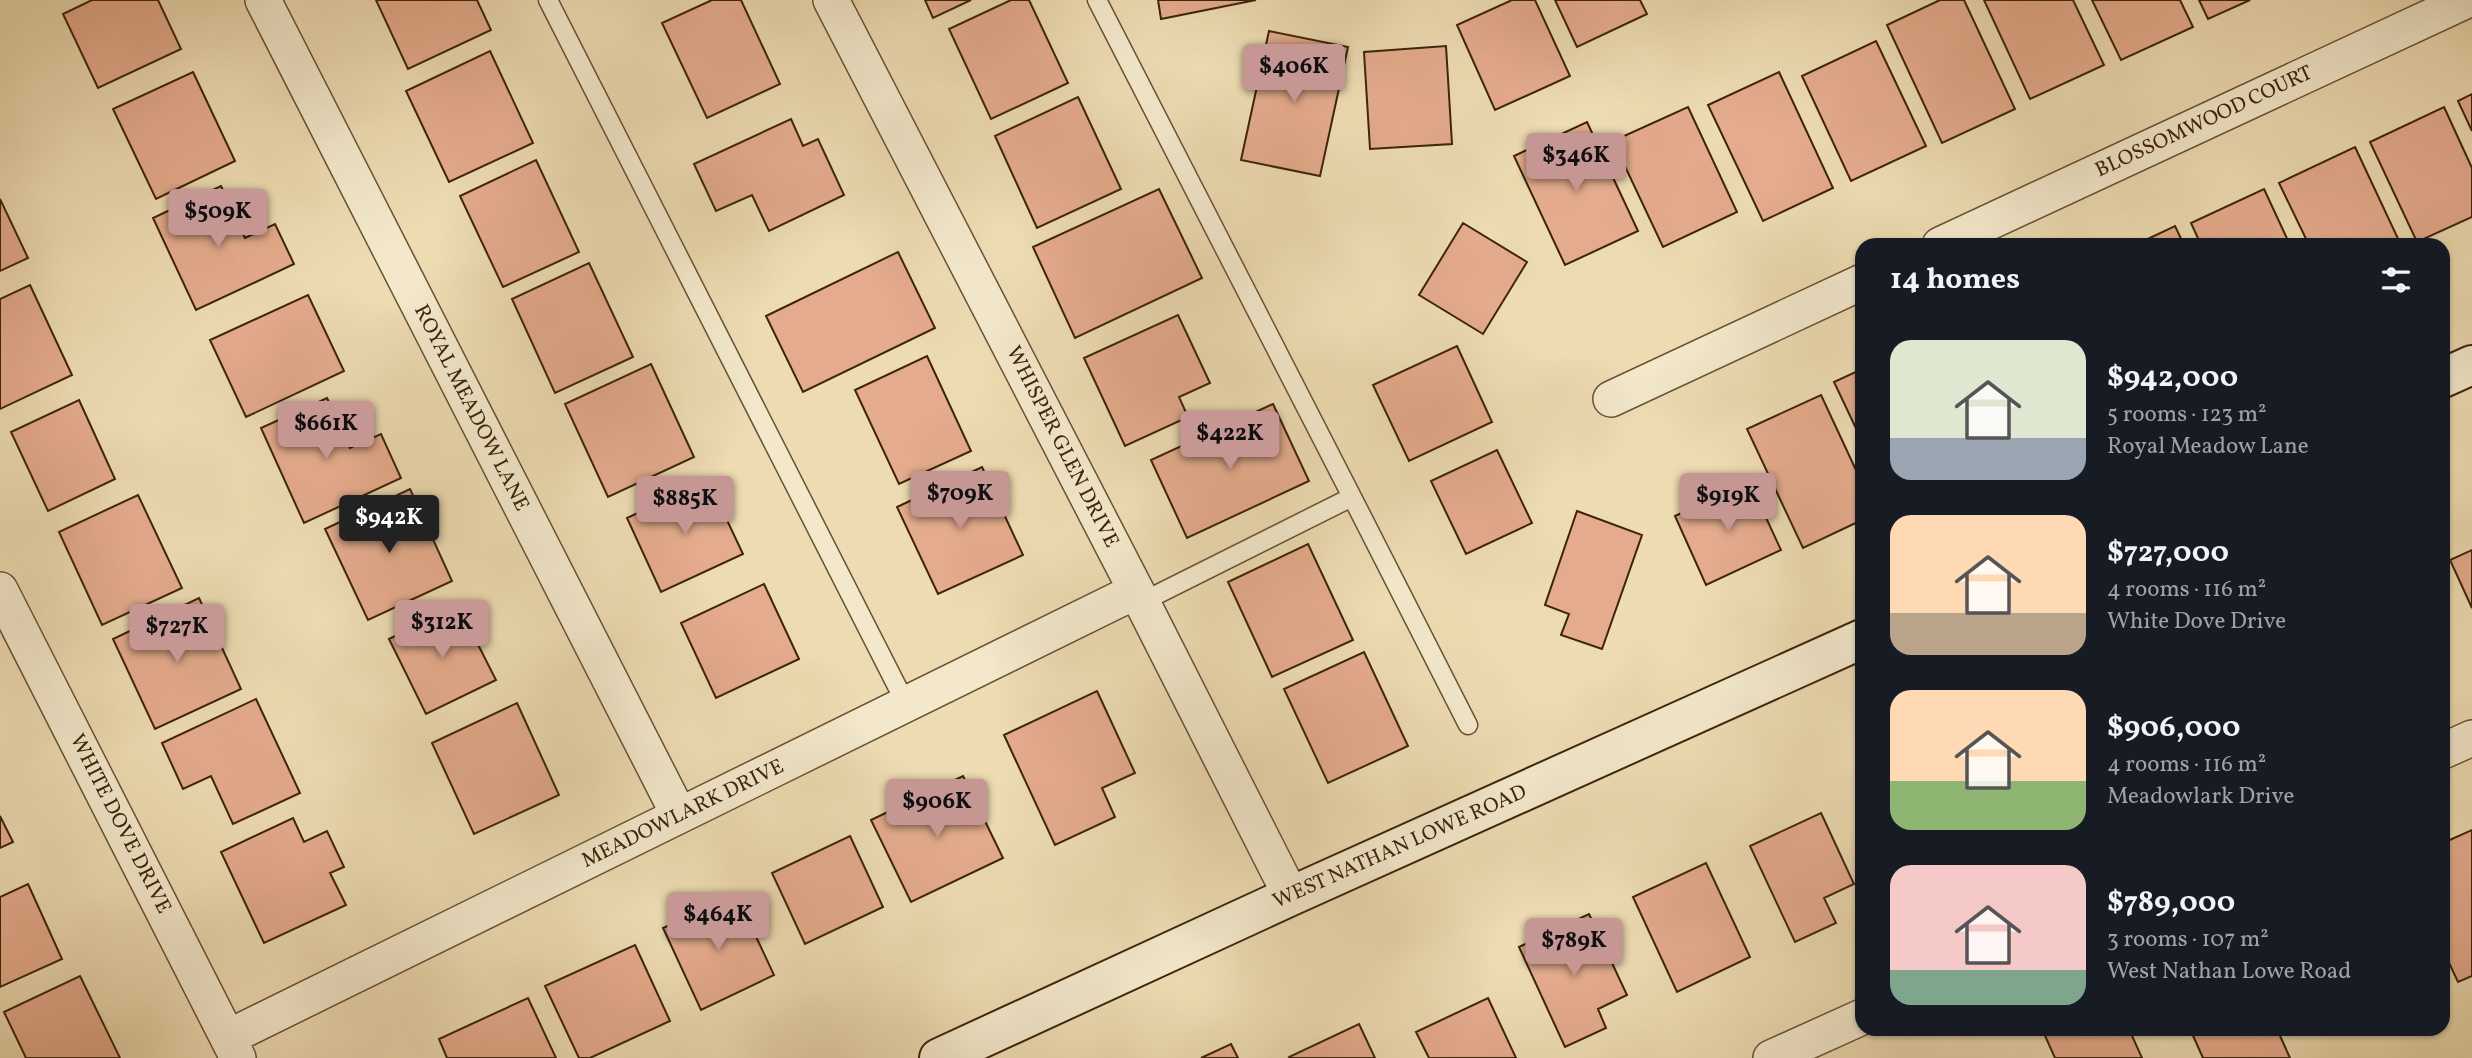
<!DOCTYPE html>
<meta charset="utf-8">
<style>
body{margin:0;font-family:Vollkorn,serif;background:#20242c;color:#f1f3f6;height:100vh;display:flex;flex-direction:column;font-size:26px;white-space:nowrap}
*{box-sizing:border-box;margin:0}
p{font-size:23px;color:#9ea1a6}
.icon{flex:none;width:38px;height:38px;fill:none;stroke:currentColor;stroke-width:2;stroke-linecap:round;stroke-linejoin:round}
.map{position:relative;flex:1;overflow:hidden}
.details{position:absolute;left:1855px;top:238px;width:595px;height:798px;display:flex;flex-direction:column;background:#171b24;border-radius:21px;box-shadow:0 2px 5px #0004}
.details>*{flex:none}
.price{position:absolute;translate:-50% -60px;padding:0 16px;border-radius:7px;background:#c59692;color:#111;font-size:23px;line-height:46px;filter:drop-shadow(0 2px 4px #0008)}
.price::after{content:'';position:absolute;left:50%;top:42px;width:21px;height:16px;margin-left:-10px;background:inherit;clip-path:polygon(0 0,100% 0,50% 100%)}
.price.selected{background:#222;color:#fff}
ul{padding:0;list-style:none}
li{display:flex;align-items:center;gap:21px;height:175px;padding:0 35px}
li span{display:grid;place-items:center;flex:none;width:196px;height:140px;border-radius:21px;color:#555}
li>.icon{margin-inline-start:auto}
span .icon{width:84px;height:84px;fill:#fffc;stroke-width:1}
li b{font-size:30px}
h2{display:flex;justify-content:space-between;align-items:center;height:84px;padding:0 35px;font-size:30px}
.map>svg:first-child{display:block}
.building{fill:#e4ab8c;stroke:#3d240a;stroke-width:2}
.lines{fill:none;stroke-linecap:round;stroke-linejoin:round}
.lane-casing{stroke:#695234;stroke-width:21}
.street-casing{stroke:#695234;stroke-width:38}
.secondary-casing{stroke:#3d240a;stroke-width:42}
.lane{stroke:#f3e8cc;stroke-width:18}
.street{stroke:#f3e8cc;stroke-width:35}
.secondary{stroke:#f3e8cc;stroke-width:38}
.labels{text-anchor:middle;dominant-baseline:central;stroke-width:6;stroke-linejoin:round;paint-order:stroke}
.street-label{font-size:21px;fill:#3d240a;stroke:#f3e8cc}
</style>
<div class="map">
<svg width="2472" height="1058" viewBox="0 0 2472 1058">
<rect width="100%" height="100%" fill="#eddbb1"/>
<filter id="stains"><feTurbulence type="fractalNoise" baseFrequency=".00286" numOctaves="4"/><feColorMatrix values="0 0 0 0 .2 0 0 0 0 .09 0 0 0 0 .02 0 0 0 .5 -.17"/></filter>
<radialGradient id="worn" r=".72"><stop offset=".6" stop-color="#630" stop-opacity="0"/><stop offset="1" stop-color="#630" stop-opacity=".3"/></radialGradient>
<path class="building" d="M92,0H158L181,49L98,88L63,14Z
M376,0H477L491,30L408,69Z
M712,0H741L780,84L707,118L662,23Z
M925,0H971L933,18Z
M1011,0H1029L1068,83L991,119L949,29Z
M1158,0H1256L1161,19Z
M1512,0H1535L1570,76L1495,110L1457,25Z
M1555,0H1640L1647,14L1577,47Z
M1940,0H1964L2015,109L1942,143L1887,25Z
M1984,0H2073L2104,65L2030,99Z
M2092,0H2180L2193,27L2121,60Z
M2199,0H2250L2208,19Z
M1269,31L1348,47L1320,176L1241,160Z
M1876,41L1926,146L1851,181L1802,76Z
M1446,46L1452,144L1370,149L1364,52Z
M490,51L533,143L449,182L406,91Z
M193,72L235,161L156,199L113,109Z
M1779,72L1833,188L1763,221L1708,105Z
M2472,94V131L2458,101Z
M1078,97L1121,189L1037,228L995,136Z
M1688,107L1737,212L1663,247L1613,141Z
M2444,107L2472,168V217L2417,242L2370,142Z
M791,119L803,146L818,139L844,195L769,231L752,195L716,211L694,164Z
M1587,122L1638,231L1565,265L1514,156Z
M2355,147L2401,245H2309L2279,183Z
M536,160L579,252L503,287L460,196Z
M221,186L245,238L275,224L294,264L196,310L153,218Z
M1159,189L1202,278L1075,338L1033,247Z
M2264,189L2290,245H2201L2191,223Z
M0,199L28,258L0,271Z
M1463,223L1527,262L1483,334L1419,295Z
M2175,226L2184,245H2135Z
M898,252L935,328L803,392L766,316Z
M589,263L633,357L555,393L512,299Z
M30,285L72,375L0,409V299Z
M308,295L344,371L246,417L210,340Z
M1178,315L1210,383L1179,397L1188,417L1125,446L1084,358Z
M1457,346L1492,422L1409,461L1373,385Z
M927,356L971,451L899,484L855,390Z
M651,364L694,457L608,497L565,404Z
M1862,369V441L1834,382Z
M1821,395L1862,483V520L1803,548L1747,429Z
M327,398L350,448L381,434L401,478L304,523L261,428Z
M79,400L115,479L48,511L11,432Z
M1273,404L1309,481L1187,538L1151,460Z
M1497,450L1532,523L1466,554L1431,481Z
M982,467L1023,555L938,594L897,507Z
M708,480L743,554L661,592L627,518Z
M1749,481L1781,550L1706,585L1675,516Z
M410,489L452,581L368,620L325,529Z
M138,495L182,588L102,625L59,532Z
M1577,511L1642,535L1602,649L1561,635L1569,614L1545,605Z
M1308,544L1353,640L1272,677L1228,582Z
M2472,550V608L2450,560Z
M764,584L799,659L716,698L681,623Z
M199,598L241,689L155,729L113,639Z
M458,605L496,680L426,714L389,639Z
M1364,652L1408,746L1328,783L1284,689Z
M1097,691L1135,773L1102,788L1115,817L1055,845L1004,735Z
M256,699L300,793L233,824L211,776L183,789L162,743Z
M517,703L559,795L474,834L432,743Z
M963,776L1003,858L911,902L871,820Z
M1821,813L1854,884L1824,898L1836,923L1795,942L1750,846Z
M0,816L13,842L0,848Z
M293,818L304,842L327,831L344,867L330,873L346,905L264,943L221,852Z
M2472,830V976L2458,982L2443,950V843Z
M850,836L883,907L805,944L772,873Z
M1706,863L1750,957L1677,992L1633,897Z
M28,884L62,959L0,987V897Z
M736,894L774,975L701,1010L663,928Z
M1589,914L1627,995L1598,1009L1606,1028L1565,1047L1519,947Z
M635,945L670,1021L590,1058H579L545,986Z
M80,976L120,1058H26L4,1012Z
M528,998L556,1058H447L439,1039Z
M1488,998L1516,1058H1429L1416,1032Z
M1359,1024L1375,1058H1290L1289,1057Z
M2042,1029H2129L2142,1058H2055Z
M2190,1029H2277L2290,1058H2203Z
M1231,1044L1238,1058H1201Z"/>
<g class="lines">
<defs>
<path id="lane" d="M548,0L906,704
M1097,0L1352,497L1142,602
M1352,497L1468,725"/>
<path id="street" d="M263,0L679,815
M831,0L1142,602L1291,896
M1940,245L2467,0
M1611,399L1862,282
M0,590L238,1058
M2443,751L2472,738
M229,1037L1136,591
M1771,1058L1862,1017"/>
<path id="secondary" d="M2443,378L2472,365
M939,1058L1291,896L1862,639"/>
</defs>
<use href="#lane" class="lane-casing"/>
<use href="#street" class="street-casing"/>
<use href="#secondary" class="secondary-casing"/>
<use href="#lane" class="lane"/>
<use href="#street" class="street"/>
<use href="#secondary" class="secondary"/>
</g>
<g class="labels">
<g class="street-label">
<text transform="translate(2204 122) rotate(-25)">BLOSSOMWOOD COURT</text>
<text transform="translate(471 408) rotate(63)">ROYAL MEADOW LANE</text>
<text transform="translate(1062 447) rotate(63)">WHISPER GLEN DRIVE</text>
<text transform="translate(683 814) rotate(-26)">MEADOWLARK DRIVE</text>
<text transform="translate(120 824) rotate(63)">WHITE DOVE DRIVE</text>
<text transform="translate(1400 847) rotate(-24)">WEST NATHAN LOWE ROAD</text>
</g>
</g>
<rect width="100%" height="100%" filter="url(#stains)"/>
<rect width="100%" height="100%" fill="url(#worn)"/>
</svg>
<b class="price" style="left:1294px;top:104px">$406K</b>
<b class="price" style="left:1576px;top:193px">$346K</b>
<b class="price" style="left:218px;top:249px">$509K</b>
<b class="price" style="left:326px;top:461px">$661K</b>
<b class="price" style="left:1230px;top:471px">$422K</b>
<b class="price" style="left:960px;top:531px">$709K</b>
<b class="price" style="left:1728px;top:533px">$919K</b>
<b class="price" style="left:685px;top:536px">$885K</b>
<b class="price selected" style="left:389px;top:555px">$942K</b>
<b class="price" style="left:442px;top:660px">$312K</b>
<b class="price" style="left:177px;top:664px">$727K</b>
<b class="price" style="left:937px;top:839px">$906K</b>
<b class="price" style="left:718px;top:952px">$464K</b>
<b class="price" style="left:1574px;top:978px">$789K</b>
<section class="details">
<h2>14 homes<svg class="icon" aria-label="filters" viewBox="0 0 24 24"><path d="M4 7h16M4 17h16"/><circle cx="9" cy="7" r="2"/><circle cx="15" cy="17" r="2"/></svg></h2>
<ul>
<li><span style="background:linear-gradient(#dfe7d0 70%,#9aa5b1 0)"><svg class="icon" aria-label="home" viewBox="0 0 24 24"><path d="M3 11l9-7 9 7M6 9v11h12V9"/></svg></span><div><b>$942,000</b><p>5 rooms · 123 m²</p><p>Royal Meadow Lane</p></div></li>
<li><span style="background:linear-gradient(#ffd9b3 70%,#b9a48a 0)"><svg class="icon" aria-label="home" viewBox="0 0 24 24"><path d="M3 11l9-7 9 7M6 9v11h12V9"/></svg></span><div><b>$727,000</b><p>4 rooms · 116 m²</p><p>White Dove Drive</p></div></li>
<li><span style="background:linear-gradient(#ffd9b3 65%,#8fb573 0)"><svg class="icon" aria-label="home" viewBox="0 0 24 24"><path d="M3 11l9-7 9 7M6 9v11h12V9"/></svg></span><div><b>$906,000</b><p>4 rooms · 116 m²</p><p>Meadowlark Drive</p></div></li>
<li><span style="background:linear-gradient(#f6c9c9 75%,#7fa58c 0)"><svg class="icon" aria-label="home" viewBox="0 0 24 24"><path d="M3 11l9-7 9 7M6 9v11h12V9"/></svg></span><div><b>$789,000</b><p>3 rooms · 107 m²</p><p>West Nathan Lowe Road</p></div></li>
</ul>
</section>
</div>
